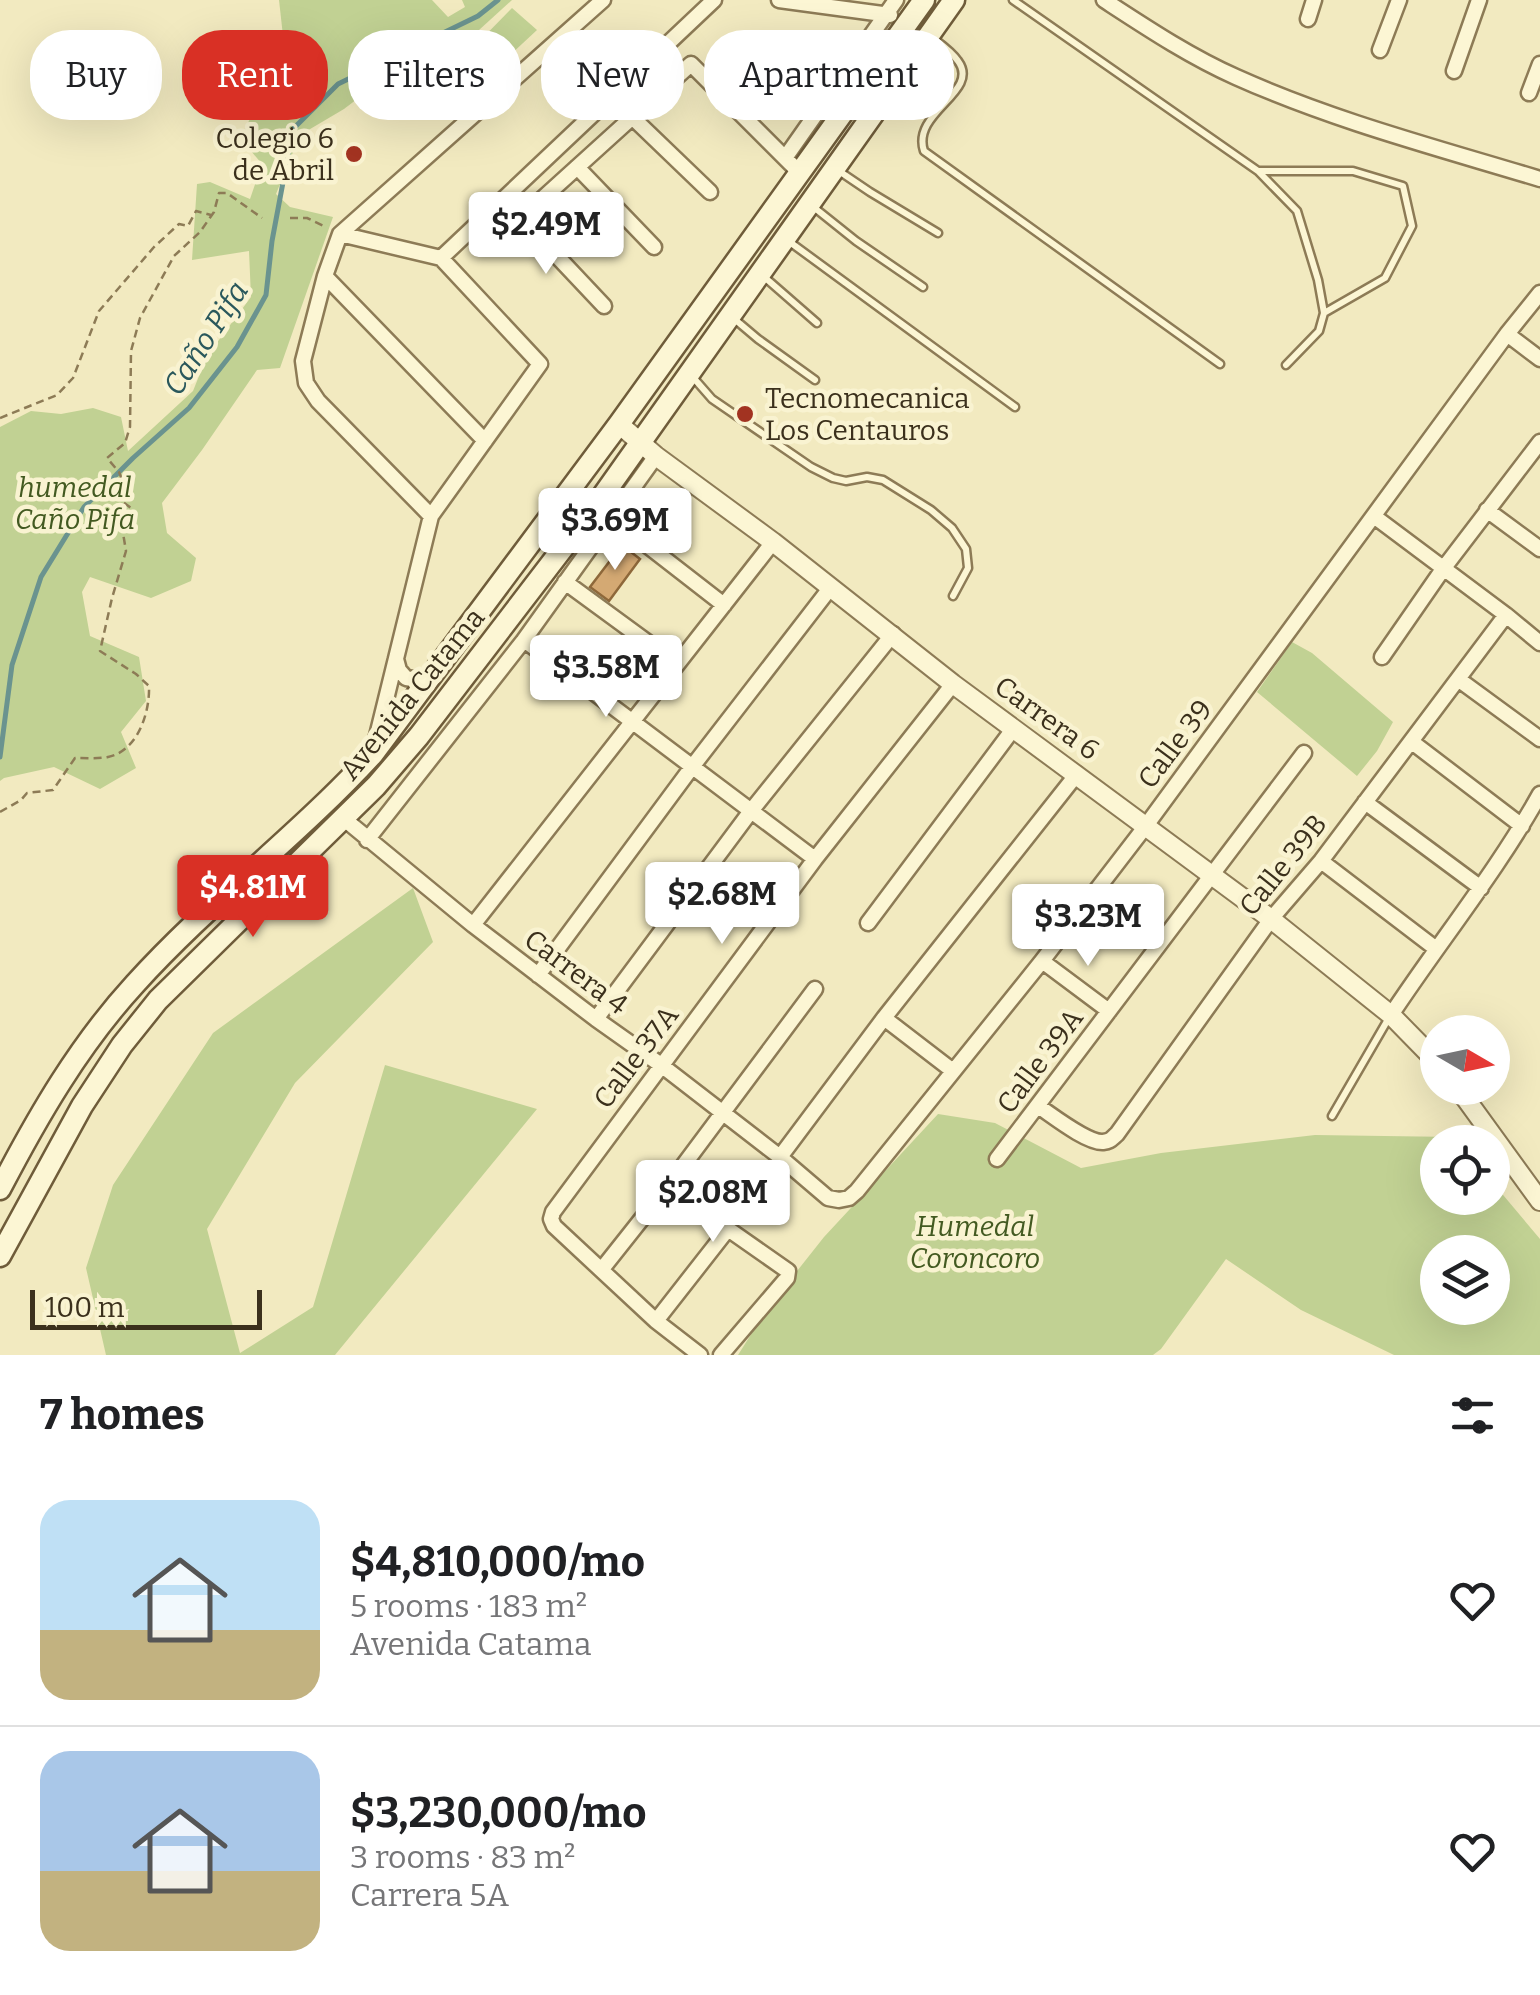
<!DOCTYPE html>
<meta charset="utf-8">
<style>
body{margin:0;font-family:Bitter,serif;background:#f6f6f6;color:#202124;height:100vh;display:flex;flex-direction:column;font-size:38px;white-space:nowrap}
*{box-sizing:border-box;margin:0}
p{font-size:32px;color:#757577}
.icon{flex:none;width:55px;height:55px;fill:none;stroke:currentColor;stroke-width:2;stroke-linecap:round;stroke-linejoin:round}
.map{position:relative;height:1355px;overflow:hidden}
.side{display:flex;flex-direction:column;background:#fff;flex:1}
.side>*{flex:none}
.hud{position:absolute;left:30px;top:30px;width:1000px;height:90px;display:flex;gap:20px}
.needle{width:65px;rotate:99deg}
.buttons{position:absolute;left:1420px;top:1015px;display:grid;gap:20px}
.buttons a{display:grid;place-items:center;width:90px;height:90px;border-radius:50%;background:#fff;box-shadow:0 10px 40px #0002;font-size:50px}
.scale{position:absolute;left:30px;bottom:25px;width:232px;box-sizing:border-box;padding-left:10px;border:5px solid #3b301c;border-top:0;font-size:28px;line-height:35px;white-space:nowrap;color:#3b301c;-webkit-text-stroke:8px #f9f3d1;paint-order:stroke}
.price{position:absolute;translate:-50% -85px;padding:0 22px;border-radius:10px;background:#fff;color:#222;font-size:32px;line-height:65px;filter:drop-shadow(0 2px 5px #0008)}
.price::after{content:'';position:absolute;left:50%;top:60px;width:30px;height:22px;margin-left:-15px;background:inherit;clip-path:polygon(0 0,100% 0,50% 100%)}
.price.current{background:#d93025;color:#fff}
ul{padding:0;list-style:none}
li{display:flex;align-items:center;gap:30px;height:250px;padding:0 40px}
li+li{border-top:2px solid #e0e0e0}
li span{display:grid;place-items:center;flex:none;width:280px;height:200px;border-radius:30px;color:#555}
li>.icon{margin-inline-start:auto}
span .icon{width:120px;height:120px;fill:#fffc;stroke-width:1}
li b{font-size:42px}
h2{display:flex;justify-content:space-between;align-items:center;height:120px;padding:0 40px;font-size:42px}
.pill{padding:0 35px;border-radius:40px;background:#fff;box-shadow:0 10px 40px #0002;font-size:35px;line-height:90px}
.pill.current{background:#d93025;color:#fff}
.map>svg:first-child{display:block}
.green{fill:#c1d193;fill-rule:evenodd}
.lines{fill:none;stroke-linecap:round;stroke-linejoin:round}
.stream{stroke:#6a938f;stroke-width:5}
.building{fill:#d4a973;stroke:#8e683a;stroke-width:2.5}
.service-casing{stroke:#8d7b56;stroke-width:11}
.minor-casing{stroke:#8d7b56;stroke-width:19}
.tertiary-casing{stroke:#8d7b56;stroke-width:22}
.secondary-casing{stroke:#6f5c3a;stroke-width:25}
.path{stroke:#8d7b56;stroke-width:2.5;stroke-dasharray:8 5;stroke-linecap:butt}
.service{stroke:#fcf6d4;stroke-width:6}
.minor{stroke:#fcf6d4;stroke-width:14}
.tertiary{stroke:#fcf6d4;stroke-width:18}
.secondary{stroke:#fcf6d4;stroke-width:20}
.poi-dot{fill:#a23321;stroke:#f9f3d1;stroke-width:4}
.labels{text-anchor:middle;dominant-baseline:central;stroke-width:9;stroke-linejoin:round;paint-order:stroke}
.poi-label{font-size:28px;fill:#3b301c;stroke:#f9f3d1;text-anchor:end}
.park-label{font-size:28px;font-style:italic;fill:#435a21;stroke:#f9f3d1}
.street-label{font-size:28px;fill:#3b301c;stroke:#f9f3d1}
.water-label{font-size:30px;font-style:italic;fill:#2a585c;stroke:#f9f3d1}
</style>
<div class="map">
<svg width="1540" height="1355" viewBox="0 0 1540 1355">
<rect width="100%" height="100%" fill="#f2eac0"/>
<path class="green" d="M279,0H432L448,17L465,7L462,0H512L411,92L384,107L365,93L344,109L300,135L276,194L290,207L333,217L280,368L257,370L202,450L162,503L167,533L196,558L191,581L151,598L90,577L82,592L90,636L139,657L146,701L121,732L136,768L100,789L54,767L4,778L0,781V427L31,411L61,414L93,408L121,417L128,451L193,391L207,356L251,297L249,251L192,260L197,184L210,182L250,199L262,164L240,138L251,117L286,63Z
M512,8L537,30L491,73L468,53Z
M1292,642L1312,653L1393,722L1377,751L1357,776L1257,692Z
M413,888L433,942L295,1083L207,1229L240,1353L313,1307L385,1065L537,1109L335,1355H106L86,1268L113,1185L213,1033Z
M938,1114L995,1123L1081,1168L1161,1153L1315,1135L1454,1137L1459,1142H1438V1198H1492L1493,1183L1540,1239V1355H1394L1301,1310L1226,1259L1161,1349L1153,1355H738L767,1309L824,1237ZM1438,1252H1492V1308H1438Z"/>
<g class="lines">
<path class="stream" d="M0,757L12,665L41,577L84,507L133,458L189,408L237,347L266,295L272,241L293,129L338,84L478,16L498,0"/>
</g>
<path class="building" d="M622,545L640,559L609,601L590,587Z"/>
<g class="lines">
<defs>
<path id="service" d="M1013,0L1258,171L1297,211L1318,280L1324,313L1319,331L1286,365
M934,39C942,45 952,52 958,61C981,92 911,112 924,151L1220,364
M836,169L870,192L938,233
M1259,171H1353L1403,186L1412,226L1385,278L1324,313
M811,205L856,241L923,287
M787,240L1015,407
M762,275L817,323
M732,317L758,339L815,380
M691,375L712,399L811,467L833,478L846,481L867,477L883,480L931,510L952,528L966,549L968,568L953,596
M1332,1116L1390,1016"/>
<path id="minor" d="M779,0L890,15
M1104,0C1147,28 1189,56 1236,77C1334,121 1438,148 1540,179
M1308,19L1314,0
M1380,50L1399,0
M1454,71L1479,0
M1529,93L1540,64
M632,117L710,192
M785,158L896,0
M577,167L654,247
M340,234L441,258L540,364L431,516L374,748
M441,258L714,0
M325,276L485,441
M604,306L521,218L691,64L800,173
M1507,334L1540,359
M1487,510L1540,549
M431,516L318,401L306,383L303,361L325,276L340,234L603,0
M1375,517L1506,615L1540,643
M612,518L724,605
M565,582L677,664
M524,640L815,859
M1382,657L1443,569L1540,442
M396,659L399,670L406,678L427,681
M1458,679L1540,739
M1412,742L1522,826
M1365,802L1481,888
M343,818L473,925L596,1019L661,1065L780,1157L828,1198L839,1200L849,1198L857,1191L1042,961L1145,827L1507,334L1540,293
M367,840L524,640L656,456
M1321,861L1435,948
M868,923L1014,728
M473,925L773,542
M1042,961L1109,1011
M538,975L692,767L831,587
M1391,1015C1440,941 1497,871 1540,794
M884,1018L953,1071
M596,1019L751,811L893,634
M1038,1106C1053,1116 1087,1143 1103,1142C1111,1141 1111,1139 1117,1134L1271,919L1321,861L1506,615
M780,1157L884,1018L1077,774
M997,1159L1304,753
M671,1182L728,1229L788,1271L787,1278L721,1355
M602,1269L671,1182L815,989
M656,1321L728,1229
M700,1355L656,1321L554,1226L551,1219L553,1212L815,859L953,684"/>
<path id="tertiary" d="M619,424L656,456L773,542L953,684L1271,919L1391,1015L1438,1063
M1458,1088L1540,1201"/>
<path id="secondary" d="M0,1189C38,1116 79,1045 135,984C209,902 299,835 373,754L619,424L924,0
M0,1256L82,1106L122,1045L158,1000L376,786L419,736L599,501L954,0"/>
</defs>
<use href="#service" class="service-casing"/>
<use href="#minor" class="minor-casing"/>
<use href="#tertiary" class="tertiary-casing"/>
<use href="#secondary" class="secondary-casing"/>
<path class="path" d="M290,218H307L326,227
M0,418L57,395L73,378L99,311L154,247L179,224L188,226L196,211L211,215
M0,812L21,800L27,793L53,790L75,758C85,758 97,759 108,757C138,751 150,712 149,686L136,674L100,651L112,598L126,551L123,533L131,508L119,499L127,492L119,472L107,458L125,443L130,427L131,351L140,318L174,256L200,232L214,212L219,193H227L262,218"/>
<use href="#service" class="service"/>
<use href="#minor" class="minor"/>
<use href="#tertiary" class="tertiary"/>
<use href="#secondary" class="secondary"/>
</g>
<g class="poi-dot">
<circle cx="354" cy="154" r="10"/>
<circle cx="745" cy="414" r="10"/>
</g>
<g class="labels">
<g class="poi-label">
<text x="334" y="138">Colegio 6<tspan x="334" dy="32">de Abril</tspan></text>
<text x="765" y="398" text-anchor="start">Tecnomecanica<tspan x="765" dy="32">Los Centauros</tspan></text>
</g>
<g class="park-label">
<text x="75" y="487">humedal<tspan x="75" dy="32">Caño Pifa</tspan></text>
<text x="975" y="1226">Humedal<tspan x="975" dy="32">Coroncoro</tspan></text>
</g>
<g class="street-label">
<text transform="translate(412 694) rotate(-51)">Avenida Catama</text>
<text transform="translate(1047 718) rotate(36)">Carrera 6</text>
<text transform="translate(1175 744) rotate(-53)">Calle 39</text>
<text transform="translate(1283 865) rotate(-51)">Calle 39B</text>
<text transform="translate(576 972) rotate(37)">Carrera 4</text>
<text transform="translate(636 1057) rotate(-53)">Calle 37A</text>
<text transform="translate(1040 1061) rotate(-53)">Calle 39A</text>
</g>
<g class="water-label">
<text transform="translate(206 338) rotate(-57)">Caño Pifa</text>
</g>
</g>
</svg>
<div class="buttons">
<a><svg class="needle" viewBox="-14 -14 28 28"><path d="M0-13l5 13h-10z" fill="#e53935"/><path d="M0 13l5-13h-10z" fill="#757577"/></svg></a>
<a><svg class="icon" aria-label="locate" viewBox="0 0 24 24"><circle cx="12" cy="12" r="6"/><path d="M12 2v4M12 18v4M2 12h4M18 12h4"/></svg></a>
<a><svg class="icon" aria-label="layers" viewBox="0 0 24 24"><path d="M12 4l9 5-9 5-9-5zM3 14l9 5 9-5"/></svg></a>
</div>
<div class="scale">100 m</div>
<b class="price" style="left:546px;top:277px">$2.49M</b>
<b class="price" style="left:615px;top:573px">$3.69M</b>
<b class="price" style="left:606px;top:720px">$3.58M</b>
<b class="price current" style="left:253px;top:940px">$4.81M</b>
<b class="price" style="left:722px;top:947px">$2.68M</b>
<b class="price" style="left:1088px;top:969px">$3.23M</b>
<b class="price" style="left:713px;top:1245px">$2.08M</b>
<div class="hud">
<a class="pill">Buy</a>
<a class="pill current">Rent</a>
<a class="pill">Filters</a>
<a class="pill">New</a>
<a class="pill">Apartment</a>
</div>
</div>
<section class="side">
<h2>7 homes<svg class="icon" aria-label="filters" viewBox="0 0 24 24"><path d="M4 7h16M4 17h16"/><circle cx="9" cy="7" r="2"/><circle cx="15" cy="17" r="2"/></svg></h2>
<ul>
<li><span style="background:linear-gradient(#bfe0f5 65%,#c2b280 0)"><svg class="icon" aria-label="home" viewBox="0 0 24 24"><path d="M3 11l9-7 9 7M6 9v11h12V9"/></svg></span><div><b>$4,810,000/mo</b><p>5 rooms · 183 m²</p><p>Avenida Catama</p></div><svg class="icon" aria-label="heart" viewBox="0 0 24 24"><path d="M12 20l-8-8c-3-5 5-10 8-4 3-6 11-1 8 4z"/></svg></li>
<li><span style="background:linear-gradient(#a9c7e8 60%,#c2b280 0)"><svg class="icon" aria-label="home" viewBox="0 0 24 24"><path d="M3 11l9-7 9 7M6 9v11h12V9"/></svg></span><div><b>$3,230,000/mo</b><p>3 rooms · 83 m²</p><p>Carrera 5A</p></div><svg class="icon" aria-label="heart" viewBox="0 0 24 24"><path d="M12 20l-8-8c-3-5 5-10 8-4 3-6 11-1 8 4z"/></svg></li>
</ul>
</section>
